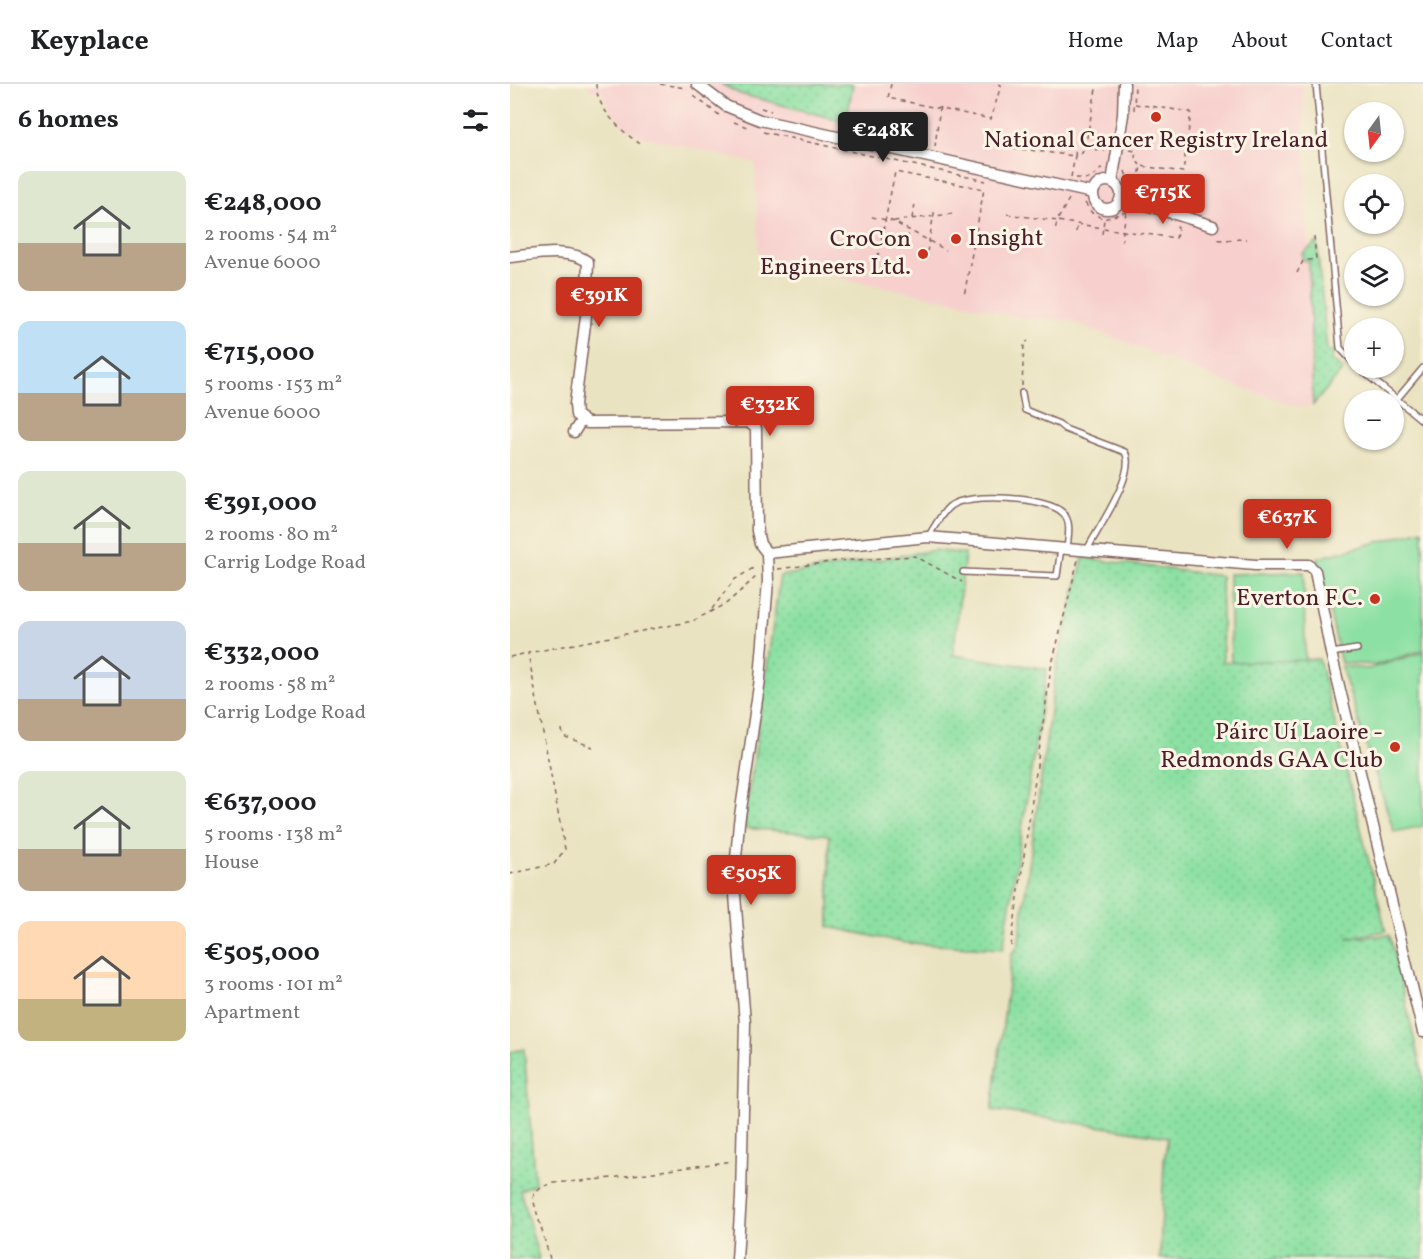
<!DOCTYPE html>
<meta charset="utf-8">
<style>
body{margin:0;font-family:Vollkorn,serif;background:#f2f2f2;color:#202124;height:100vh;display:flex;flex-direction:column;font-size:22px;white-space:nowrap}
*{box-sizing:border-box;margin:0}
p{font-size:20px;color:#757577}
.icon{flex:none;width:33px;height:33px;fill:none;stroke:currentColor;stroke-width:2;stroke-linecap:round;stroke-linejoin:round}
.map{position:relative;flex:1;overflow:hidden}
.drawer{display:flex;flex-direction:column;background:#fff;width:510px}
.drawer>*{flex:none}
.needle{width:39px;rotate:195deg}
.controls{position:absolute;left:834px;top:18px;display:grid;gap:12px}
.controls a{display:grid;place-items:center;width:60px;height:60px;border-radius:50%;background:#fff;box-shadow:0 2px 4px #0004;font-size:30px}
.price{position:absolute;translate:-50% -51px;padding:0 14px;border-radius:6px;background:#c8321e;color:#fff;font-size:20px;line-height:39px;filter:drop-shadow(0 2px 3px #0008)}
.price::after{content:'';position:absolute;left:50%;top:36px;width:18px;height:14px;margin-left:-9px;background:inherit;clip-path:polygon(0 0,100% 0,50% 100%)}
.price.current{background:#222;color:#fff}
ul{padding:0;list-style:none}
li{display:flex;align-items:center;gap:18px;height:150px;padding:0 18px}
li span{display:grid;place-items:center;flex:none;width:168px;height:120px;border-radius:12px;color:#555}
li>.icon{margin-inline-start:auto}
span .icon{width:72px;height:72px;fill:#fffc;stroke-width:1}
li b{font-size:26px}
h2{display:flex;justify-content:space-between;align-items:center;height:72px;padding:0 18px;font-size:26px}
header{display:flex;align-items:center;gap:36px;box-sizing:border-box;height:84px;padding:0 30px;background:#fff;border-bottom:2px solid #e0e0e0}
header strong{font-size:28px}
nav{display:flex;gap:33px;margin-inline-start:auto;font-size:21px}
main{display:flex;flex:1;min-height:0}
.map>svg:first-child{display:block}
.built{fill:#f7d0ce}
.grass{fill:url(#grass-dots);stroke:#6b8067;stroke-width:1.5}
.green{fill:#8ce0a3;stroke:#6b8067;stroke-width:1.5}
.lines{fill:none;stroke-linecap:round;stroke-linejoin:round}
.service-casing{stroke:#826460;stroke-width:8}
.minor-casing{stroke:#826460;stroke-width:13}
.path{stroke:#826460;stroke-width:1.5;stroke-dasharray:4.5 4.5;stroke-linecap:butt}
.service{stroke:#fff;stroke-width:5}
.minor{stroke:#fff;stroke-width:10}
.poi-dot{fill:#c8321e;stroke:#fcf5e5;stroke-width:2}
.labels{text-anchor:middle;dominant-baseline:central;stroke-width:6;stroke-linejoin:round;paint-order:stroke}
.poi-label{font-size:24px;fill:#4a1f2b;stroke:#fcf5e5;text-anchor:end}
</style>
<header>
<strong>Keyplace</strong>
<nav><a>Home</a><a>Map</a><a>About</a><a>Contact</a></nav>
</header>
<main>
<section class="drawer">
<h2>6 homes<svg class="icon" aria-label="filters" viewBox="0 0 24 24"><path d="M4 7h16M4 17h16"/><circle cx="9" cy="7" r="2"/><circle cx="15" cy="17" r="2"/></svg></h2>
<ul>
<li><span style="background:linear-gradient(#dfe7d0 60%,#b9a48a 0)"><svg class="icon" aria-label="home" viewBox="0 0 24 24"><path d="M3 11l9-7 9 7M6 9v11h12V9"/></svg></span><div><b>€248,000</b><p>2 rooms · 54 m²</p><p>Avenue 6000</p></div></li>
<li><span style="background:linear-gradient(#bfe0f5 60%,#b9a48a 0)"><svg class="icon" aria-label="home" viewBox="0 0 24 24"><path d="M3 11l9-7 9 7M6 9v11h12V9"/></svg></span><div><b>€715,000</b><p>5 rooms · 153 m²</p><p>Avenue 6000</p></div></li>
<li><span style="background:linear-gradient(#dfe7d0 60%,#b9a48a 0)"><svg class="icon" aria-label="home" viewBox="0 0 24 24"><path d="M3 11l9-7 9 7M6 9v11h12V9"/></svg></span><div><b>€391,000</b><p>2 rooms · 80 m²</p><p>Carrig Lodge Road</p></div></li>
<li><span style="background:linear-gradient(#c9d6e8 65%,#b9a48a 0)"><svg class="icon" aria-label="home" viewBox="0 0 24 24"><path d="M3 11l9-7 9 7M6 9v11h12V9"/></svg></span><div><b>€332,000</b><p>2 rooms · 58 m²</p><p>Carrig Lodge Road</p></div></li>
<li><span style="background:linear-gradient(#dfe7d0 65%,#b9a48a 0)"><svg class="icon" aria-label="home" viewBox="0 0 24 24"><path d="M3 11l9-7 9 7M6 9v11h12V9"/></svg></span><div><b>€637,000</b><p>5 rooms · 138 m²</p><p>House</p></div></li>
<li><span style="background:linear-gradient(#ffd9b3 65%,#c2b280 0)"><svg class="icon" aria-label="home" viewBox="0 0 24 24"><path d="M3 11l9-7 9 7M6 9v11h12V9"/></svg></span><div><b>€505,000</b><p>3 rooms · 101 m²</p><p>Apartment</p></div></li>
</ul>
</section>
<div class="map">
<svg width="913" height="1175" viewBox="0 0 913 1175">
<defs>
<pattern id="grass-dots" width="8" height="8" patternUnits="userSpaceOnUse" patternTransform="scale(1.5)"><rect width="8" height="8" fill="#8ce0a3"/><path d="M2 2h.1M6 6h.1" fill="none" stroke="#7ac08c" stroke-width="1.8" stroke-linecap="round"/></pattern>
</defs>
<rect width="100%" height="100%" fill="#fcf5e5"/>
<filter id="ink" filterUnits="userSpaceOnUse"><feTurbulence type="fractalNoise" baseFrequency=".0167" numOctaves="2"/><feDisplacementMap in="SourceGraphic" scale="12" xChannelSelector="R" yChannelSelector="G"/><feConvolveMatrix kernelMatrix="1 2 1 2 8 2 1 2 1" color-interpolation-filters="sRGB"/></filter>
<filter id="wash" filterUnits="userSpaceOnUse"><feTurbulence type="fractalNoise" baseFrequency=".008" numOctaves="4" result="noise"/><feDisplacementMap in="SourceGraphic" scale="24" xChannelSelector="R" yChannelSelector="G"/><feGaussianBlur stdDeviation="1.35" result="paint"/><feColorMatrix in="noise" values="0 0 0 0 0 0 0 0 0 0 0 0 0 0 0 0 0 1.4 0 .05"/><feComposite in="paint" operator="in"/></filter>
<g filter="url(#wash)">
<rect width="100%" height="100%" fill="#eae3c1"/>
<path class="built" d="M77,0H793L803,321L790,323L724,301L558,236L516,235L458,220L249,178L245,79L134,53L113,42L100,25L90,5L83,8Z"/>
<path class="grass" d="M211,0H343L336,38L230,10Z
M807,158L817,267H825L821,275L833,286L803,321L799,177L793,176L792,170Z
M425,466L455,470L443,571L537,585L493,865L394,859L319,843V751L234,744L270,492Z
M573,474L711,492L713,578L809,575L876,847L837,854L880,851L913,993V1175H650L654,1077L658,1053L482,1026L502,869L508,863L546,584Z
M14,965L25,1100L10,1106L29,1175H0V968Z"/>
<path class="green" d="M913,446V566L866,581L831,579L808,474Z
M794,488L795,576L721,578L719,490Z
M913,568V742L884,748L831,582L858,585Z"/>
</g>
<g filter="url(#ink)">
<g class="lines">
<defs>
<path id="service" d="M806,0L830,264L844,279
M849,284L913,337
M512,309L515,326L549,340L555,345L615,368C627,389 588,444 577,466
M887,315L913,284
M418,453C424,444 431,429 440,422C457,408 538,413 553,429C562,438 558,453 557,465
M453,488L547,492L551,464
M821,569L847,565"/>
<path id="minor" d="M187,0L216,22L250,36L583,109
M583 111a14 14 0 1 1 28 0a14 14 0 1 1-28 0Z
M602,98L613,31L614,0
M611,113L703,142
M0,173C23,171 60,163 78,178L76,232L65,320L66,331L77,339L238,338L246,344L247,447L250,460L257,469
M64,348L72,335
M257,469L418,453L745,481H799L805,487L821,569L913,948
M227,1175L231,1113L235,939L224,798L229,739L250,595L258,497L257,469"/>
</defs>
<use href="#service" class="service-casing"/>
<use href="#minor" class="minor-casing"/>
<path class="path" d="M86,0C86,25 113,49 132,61
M150,0L176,4
M381,0L378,14L481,35L491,1L488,0
M184,12L209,31
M625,20L681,28L673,88L631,82L627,105
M251,24L261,27
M624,26L625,0
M224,38L237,43
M253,48L476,97
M425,63L430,21
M503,64L565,72L566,63
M576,64L595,67
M620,66L626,67L625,74L630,81
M615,87L619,99L625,106
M561,93L565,72L572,69L575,64L586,5
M566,94L580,95L592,84
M559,115L547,137L613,147L612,157
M575,119L582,129L594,135L618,127
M616,128L613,147L666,154L668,143L666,142
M497,130L547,137L545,148
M362,133L382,137L436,166
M402,134L405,120
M384,137L442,130
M566,148L567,141
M592,150L594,136
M708,156L736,155
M396,164L399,147
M417,168L425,124
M366,182L385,88L474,105L454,212
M787,189L793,177L806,175L804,152
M512,302L514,260L518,257
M268,485L328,477L405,472L452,498
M202,525L224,496L245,483
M0,573L17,569
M52,645L53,652L83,663
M0,790L44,780L55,765L18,569L183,537L217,519L247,492
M501,862L541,584L568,476
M40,1175L23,1115L24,1110L32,1103L44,1099L94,1095L222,1077"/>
<use href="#service" class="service"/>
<use href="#minor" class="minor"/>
</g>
</g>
<g class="poi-dot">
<circle cx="646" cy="33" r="6"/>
<circle cx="446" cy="155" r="6"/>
<circle cx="413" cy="170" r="6"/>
<circle cx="865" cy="515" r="6"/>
<circle cx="885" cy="663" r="6"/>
</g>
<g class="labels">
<g class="poi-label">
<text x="646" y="57" text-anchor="middle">National Cancer Registry Ireland</text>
<text x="458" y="155" text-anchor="start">Insight</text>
<text x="401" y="156">CroCon<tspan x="401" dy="28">Engineers Ltd.</tspan></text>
<text x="853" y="515">Everton F.C.</text>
<text x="873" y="649">Páirc Uí Laoire -<tspan x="873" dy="28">Redmonds GAA Club</tspan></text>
</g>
</g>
</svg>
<div class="controls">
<a><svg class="needle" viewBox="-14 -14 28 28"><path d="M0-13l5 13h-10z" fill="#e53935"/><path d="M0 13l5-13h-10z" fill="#757577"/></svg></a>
<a><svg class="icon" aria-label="locate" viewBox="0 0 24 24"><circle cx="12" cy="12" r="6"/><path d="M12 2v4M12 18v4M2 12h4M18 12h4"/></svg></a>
<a><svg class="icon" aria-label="layers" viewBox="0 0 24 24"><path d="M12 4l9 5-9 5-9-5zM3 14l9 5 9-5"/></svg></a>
<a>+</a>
<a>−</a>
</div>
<b class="price current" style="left:373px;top:79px">€248K</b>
<b class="price" style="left:653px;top:141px">€715K</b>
<b class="price" style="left:89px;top:244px">€391K</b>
<b class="price" style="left:260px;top:353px">€332K</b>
<b class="price" style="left:777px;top:466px">€637K</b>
<b class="price" style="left:241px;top:822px">€505K</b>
</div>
</main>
